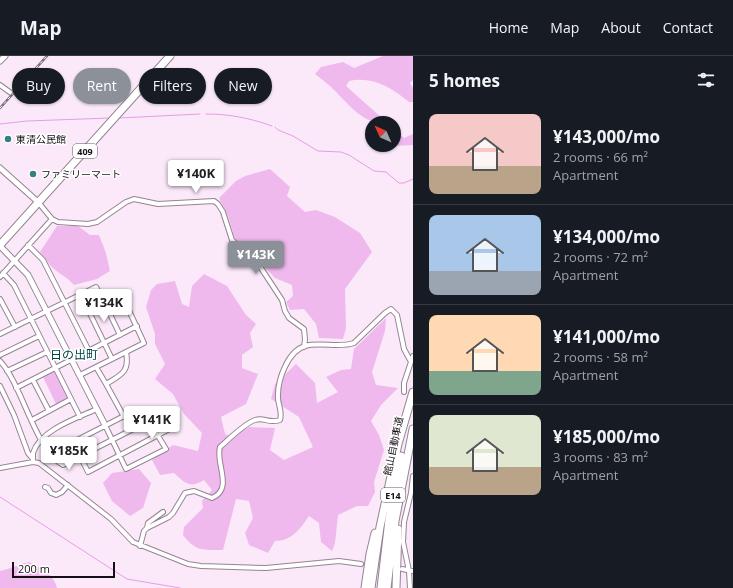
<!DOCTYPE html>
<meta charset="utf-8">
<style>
body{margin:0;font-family:"Open Sans","Noto Sans JP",sans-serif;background:#242831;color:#f1f3f6;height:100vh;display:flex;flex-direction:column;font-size:15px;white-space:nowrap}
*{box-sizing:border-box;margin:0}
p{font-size:13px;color:#9ea1a6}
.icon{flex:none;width:22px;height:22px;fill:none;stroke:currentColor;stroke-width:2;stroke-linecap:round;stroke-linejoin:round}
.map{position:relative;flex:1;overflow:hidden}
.side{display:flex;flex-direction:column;background:#171b24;width:320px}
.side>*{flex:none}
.guide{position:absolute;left:12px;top:12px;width:341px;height:36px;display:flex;gap:8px}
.needle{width:26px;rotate:315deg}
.fabs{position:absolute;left:365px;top:60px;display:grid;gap:8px}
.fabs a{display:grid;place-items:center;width:36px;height:36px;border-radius:50%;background:#171b24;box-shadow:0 1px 3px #0004;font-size:20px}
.scale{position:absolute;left:12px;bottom:10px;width:103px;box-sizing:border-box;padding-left:4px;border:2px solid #161016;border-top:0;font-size:11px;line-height:14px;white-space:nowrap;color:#161016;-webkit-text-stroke:3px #fff;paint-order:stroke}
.price{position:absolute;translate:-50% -34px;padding:0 9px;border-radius:4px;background:#fff;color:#222;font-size:13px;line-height:26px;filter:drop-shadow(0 1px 2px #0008)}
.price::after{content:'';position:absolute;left:50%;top:24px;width:12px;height:9px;margin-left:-6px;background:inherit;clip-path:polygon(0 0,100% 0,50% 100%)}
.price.active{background:#8c9099;color:#fff}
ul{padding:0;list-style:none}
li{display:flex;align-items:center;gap:12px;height:100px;padding:0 16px}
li+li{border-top:1px solid #363941}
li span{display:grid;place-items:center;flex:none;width:112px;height:80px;border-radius:8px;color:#555}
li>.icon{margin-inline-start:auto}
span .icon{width:48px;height:48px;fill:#fffc;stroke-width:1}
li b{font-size:17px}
h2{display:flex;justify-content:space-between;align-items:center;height:48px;padding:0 16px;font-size:17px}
.chip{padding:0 14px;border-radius:18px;background:#171b24;box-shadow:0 1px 3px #0004;font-size:14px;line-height:36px}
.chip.active{background:#8c9099;color:#fff}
header{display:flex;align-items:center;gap:24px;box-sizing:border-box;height:56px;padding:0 20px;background:#171b24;border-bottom:1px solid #363941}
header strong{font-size:19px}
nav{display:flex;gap:22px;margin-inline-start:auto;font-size:14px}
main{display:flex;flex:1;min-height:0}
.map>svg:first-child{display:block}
.green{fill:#efb9ee}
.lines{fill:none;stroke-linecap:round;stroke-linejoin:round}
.stream{stroke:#e79de6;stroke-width:1}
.minor-casing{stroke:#958494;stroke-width:6}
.tertiary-casing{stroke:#958494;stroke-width:7}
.trunk-casing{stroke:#958494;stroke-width:9}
.motorway-casing{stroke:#958494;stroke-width:9}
.minor{stroke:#fff;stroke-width:4}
.tertiary{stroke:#fff;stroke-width:5}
.trunk{stroke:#fff;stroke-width:7}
.motorway{stroke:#fff;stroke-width:7}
.rail-casing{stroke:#776c77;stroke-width:2.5}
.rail{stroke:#fff;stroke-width:1;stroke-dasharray:3;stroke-linecap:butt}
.poi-dot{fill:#367f82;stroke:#fff;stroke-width:1.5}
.labels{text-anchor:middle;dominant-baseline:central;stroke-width:3;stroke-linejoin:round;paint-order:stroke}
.shield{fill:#fff;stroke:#5c585c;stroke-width:1}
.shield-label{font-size:9px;font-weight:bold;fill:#161016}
.poi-label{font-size:10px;fill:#161016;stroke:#fff;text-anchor:start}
.street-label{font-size:10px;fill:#161016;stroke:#fff}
.quarter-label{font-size:12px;fill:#014548;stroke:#fff}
</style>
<header>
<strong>Map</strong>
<nav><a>Home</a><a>Map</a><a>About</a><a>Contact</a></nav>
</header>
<main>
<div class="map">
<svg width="413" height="532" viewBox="0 0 413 532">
<rect width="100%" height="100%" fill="#fbe9fa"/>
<path class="green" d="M383,0H413V24L410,27L413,32V46H409C391,31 372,20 349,25L346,30L383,63V67C361,67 347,46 332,32C327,27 321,23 315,18L321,11L343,6L354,12Z
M394,73L404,82L413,78V89L395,90L394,88Z
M270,113L290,131L287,140L305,156L316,154L335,161L360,177L372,196L345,233L346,272L343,283L319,282L316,268L304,253L290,254L286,246L293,240L292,229L275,222L253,199L235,183L228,160L219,142L236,125L245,120Z
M57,170H78L90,179H99L106,197L110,215L97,223L74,229C67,221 61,219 54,213C48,208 45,201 40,196Z
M204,218L227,230L246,259L256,268L250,277L253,291L242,299V312L258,318L246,348L221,361L225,378L232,381L249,371L275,372L270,394L284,404L313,391L299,361L271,343L275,328L296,308L315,327L317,347L338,336L326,321L341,314L351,313L354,293L386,262L385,275L372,316L376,329L398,332L381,349L371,365L379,379L384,394L374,426L375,436L368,450H357L338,459L335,487L332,495L321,486L319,467L309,460C300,473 292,485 275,485L268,497L249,489L245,477L253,462L249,445L236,443L223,494C203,494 196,496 183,479L184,471L203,452L202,445L212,434L204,424C190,433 185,427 174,417L160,419L152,404L173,389L198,395L202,377L184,358L173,338L155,323L165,308L155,288V278L146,251L151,234L157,228L175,225L182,248L189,251L192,230Z
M55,312L71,343L57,350L42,319Z
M139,413L151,427L143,452L130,460L112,445L103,427L112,417Z
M29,506C41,512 54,518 57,532H0V515C11,513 18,508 29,506Z"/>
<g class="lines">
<path class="stream" d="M206,58C229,58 250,62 272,70
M119,62L200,58
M0,68L27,65L110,62
M275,71L278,74L293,80L318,95L341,96L349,99L374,115L386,116L399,127H404L413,123
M0,441L127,523L180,532"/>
<defs>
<path id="minor" d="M0,29L11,37
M38,146L52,163L58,166L88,168L97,166L126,146L134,143L158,148L214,145L218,148L223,156L232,184L261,212L282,244L285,255L289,262L304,273L305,283L304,291
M28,189L43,204L89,295
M3,217L14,229L80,361
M0,221L52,163
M81,239L112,303
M0,243L15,271
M107,252L120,279
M0,278L96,231L107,252L122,246L126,248L144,287L80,319
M0,299L39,280
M0,305C23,330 35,394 63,409L149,365
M96,311L106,328
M7,315L47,296
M33,324L49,355
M0,330L14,359L28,397L33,403
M16,332L137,270
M404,336V327L413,300
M32,364L71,343
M105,369L126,413L166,393L149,365L144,362L125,361L123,359L106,328C121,319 130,316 126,296
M73,386L88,416L177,369
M50,398L124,360
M33,406C33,404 33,400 33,397C40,374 77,362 97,353
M0,412L33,406L39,407L111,463L133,486L188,508L201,510L266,512L339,505L361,508
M45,431L48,432L51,437L56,439L62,436L68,429
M147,472L148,467L163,456
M140,490L144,475L147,472L169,461L173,457L185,437L194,435L212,442C234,433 215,407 220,391C228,384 245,367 255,364C265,361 268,368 280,364C283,354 277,348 278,339C278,323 288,295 305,290C320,286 340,292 354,287L385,257L391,253L397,259L404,293L410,304
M402,513L413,515
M410,532L409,515L403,486L404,466L411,437L413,420"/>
<path id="tertiary" d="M0,5L5,0
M0,112L38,146
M0,190L28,219L105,369"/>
<path id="trunk" d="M0,189L170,0"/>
<path id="motorway" d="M365,532L370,498L375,477
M371,532L380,471L398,388L413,336
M381,532L389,464L401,400
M387,532L395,465L413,373
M396,532L398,473"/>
</defs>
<use href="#minor" class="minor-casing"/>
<use href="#tertiary" class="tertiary-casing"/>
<use href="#trunk" class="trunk-casing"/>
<use href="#motorway" class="motorway-casing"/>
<use href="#minor" class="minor"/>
<use href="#tertiary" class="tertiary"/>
<use href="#trunk" class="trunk"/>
<use href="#motorway" class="motorway"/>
<defs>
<path id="rail" d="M0,52L47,0"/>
</defs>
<use href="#rail" class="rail-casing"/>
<use href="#rail" class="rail"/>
</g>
<g class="poi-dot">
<circle cx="8" cy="83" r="4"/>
<circle cx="33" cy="118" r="4"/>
</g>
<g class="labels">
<g class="shield">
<rect x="73" y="88" width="24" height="14" rx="3"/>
<rect x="381" y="432" width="24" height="14" rx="3"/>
</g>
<g class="shield-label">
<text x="85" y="95">409</text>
<text x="393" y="439">E14</text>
</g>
<g class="poi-label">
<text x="16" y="83">東清公民館</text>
<text x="41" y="118">ファミリーマート</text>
</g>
<g class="street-label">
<text transform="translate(393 390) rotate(-78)">館山自動車道</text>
</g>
<g class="quarter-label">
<text x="74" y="298">日の出町</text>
</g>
</g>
</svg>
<div class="fabs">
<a><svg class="needle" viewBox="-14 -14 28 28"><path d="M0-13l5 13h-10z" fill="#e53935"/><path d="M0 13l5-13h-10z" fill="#9ea1a6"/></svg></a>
</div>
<div class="scale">200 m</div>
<b class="price" style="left:196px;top:138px">¥140K</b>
<b class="price active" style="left:256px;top:219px">¥143K</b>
<b class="price" style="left:104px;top:267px">¥134K</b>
<b class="price" style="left:152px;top:384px">¥141K</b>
<b class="price" style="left:69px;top:415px">¥185K</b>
<div class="guide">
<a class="chip">Buy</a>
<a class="chip active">Rent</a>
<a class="chip">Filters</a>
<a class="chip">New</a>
</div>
</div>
<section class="side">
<h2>5 homes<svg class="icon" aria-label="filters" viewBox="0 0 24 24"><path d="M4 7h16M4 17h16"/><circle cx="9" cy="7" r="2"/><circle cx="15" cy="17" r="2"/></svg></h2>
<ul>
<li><span style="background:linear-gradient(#f6c9c9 65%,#b9a48a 0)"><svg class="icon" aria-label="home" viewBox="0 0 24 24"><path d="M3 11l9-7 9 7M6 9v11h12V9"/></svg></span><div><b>¥143,000/mo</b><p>2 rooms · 66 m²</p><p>Apartment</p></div></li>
<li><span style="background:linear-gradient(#a9c7e8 70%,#9aa5b1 0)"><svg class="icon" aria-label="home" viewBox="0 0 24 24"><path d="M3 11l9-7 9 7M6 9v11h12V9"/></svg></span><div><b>¥134,000/mo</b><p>2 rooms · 72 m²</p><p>Apartment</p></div></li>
<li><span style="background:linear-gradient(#ffd9b3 70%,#7fa58c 0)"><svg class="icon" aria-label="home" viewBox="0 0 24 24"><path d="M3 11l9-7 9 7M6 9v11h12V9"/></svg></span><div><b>¥141,000/mo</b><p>2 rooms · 58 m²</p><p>Apartment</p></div></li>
<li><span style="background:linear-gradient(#dfe7d0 65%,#b9a48a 0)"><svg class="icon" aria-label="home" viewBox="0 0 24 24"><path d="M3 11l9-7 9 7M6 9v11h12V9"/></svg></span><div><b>¥185,000/mo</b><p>3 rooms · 83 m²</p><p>Apartment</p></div></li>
</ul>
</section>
</main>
